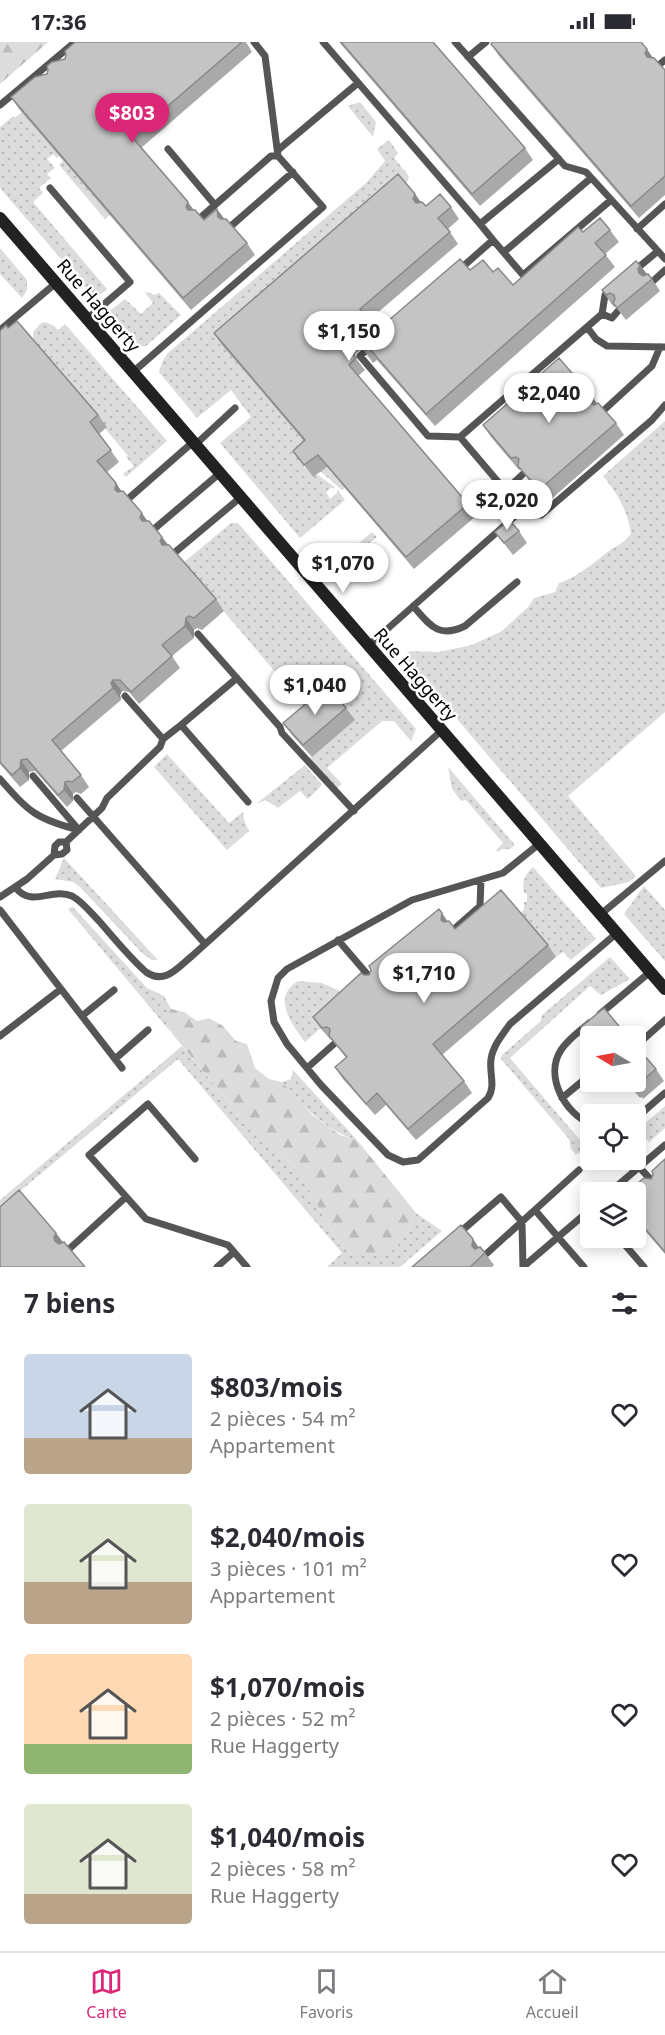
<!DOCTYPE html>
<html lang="fr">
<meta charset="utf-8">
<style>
body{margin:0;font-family:"Noto Sans",sans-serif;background:#f7f7f7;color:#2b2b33;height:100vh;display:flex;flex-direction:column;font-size:22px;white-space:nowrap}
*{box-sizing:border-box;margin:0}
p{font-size:20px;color:#7c7c81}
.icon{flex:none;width:33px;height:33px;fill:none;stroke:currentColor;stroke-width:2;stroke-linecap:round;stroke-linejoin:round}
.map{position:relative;height:1225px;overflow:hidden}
.side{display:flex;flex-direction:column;background:#fff;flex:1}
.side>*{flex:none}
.needle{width:39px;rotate:280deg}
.controls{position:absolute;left:580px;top:984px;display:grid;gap:12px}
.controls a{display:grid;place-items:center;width:66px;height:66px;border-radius:6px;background:#fff;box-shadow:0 3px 15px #0003;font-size:30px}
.price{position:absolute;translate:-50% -51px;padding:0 14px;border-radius:21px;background:#fff;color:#222;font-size:20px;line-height:39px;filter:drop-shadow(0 2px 3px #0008)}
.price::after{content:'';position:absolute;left:50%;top:36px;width:18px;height:14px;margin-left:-9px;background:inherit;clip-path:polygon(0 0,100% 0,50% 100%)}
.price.current{background:#db2777;color:#fff}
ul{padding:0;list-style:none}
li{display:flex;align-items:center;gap:18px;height:150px;padding:0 24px}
li span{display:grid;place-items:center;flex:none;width:168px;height:120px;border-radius:6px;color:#555}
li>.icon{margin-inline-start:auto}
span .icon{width:72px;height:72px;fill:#fffc;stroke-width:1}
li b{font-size:26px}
h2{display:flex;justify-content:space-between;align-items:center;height:72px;padding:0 24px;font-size:26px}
.status{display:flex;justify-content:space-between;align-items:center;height:42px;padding:0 30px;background:#fff;direction:ltr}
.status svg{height:16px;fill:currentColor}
.tab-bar{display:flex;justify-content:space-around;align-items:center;height:84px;border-top:2px solid #e1e1e2;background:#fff;font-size:16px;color:#7c7c81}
.tab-bar a{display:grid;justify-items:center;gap:3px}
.tab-bar .current{color:#db2777}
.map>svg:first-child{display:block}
.grass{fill:url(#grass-dots)}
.forest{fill:url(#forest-firs)}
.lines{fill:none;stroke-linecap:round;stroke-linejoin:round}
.lane{stroke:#555;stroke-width:7}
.secondary{stroke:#222;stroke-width:12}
.wall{fill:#a9a9a9}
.shaded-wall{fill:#898989}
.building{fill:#c4c4c4;stroke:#898989;stroke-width:1.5}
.labels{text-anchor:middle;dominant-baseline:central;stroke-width:5;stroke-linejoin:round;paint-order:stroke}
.street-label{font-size:18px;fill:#000;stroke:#fff}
</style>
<div class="status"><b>17:36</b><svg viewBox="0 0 49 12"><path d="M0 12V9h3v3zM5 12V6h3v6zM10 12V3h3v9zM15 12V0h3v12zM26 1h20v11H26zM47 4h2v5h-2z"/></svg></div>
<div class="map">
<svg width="665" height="1225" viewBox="0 0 665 1225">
<defs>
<pattern id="grass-dots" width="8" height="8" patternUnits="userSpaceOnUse" patternTransform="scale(1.5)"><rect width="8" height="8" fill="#dcdcdc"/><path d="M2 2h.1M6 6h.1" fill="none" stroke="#bbb" stroke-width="1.8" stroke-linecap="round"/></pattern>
<pattern id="forest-firs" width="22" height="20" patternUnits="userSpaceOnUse" patternTransform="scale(1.5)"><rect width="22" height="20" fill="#dcdcdc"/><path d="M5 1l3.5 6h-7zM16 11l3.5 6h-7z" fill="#bbb"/></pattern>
</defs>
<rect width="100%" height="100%" fill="#fff"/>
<path class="grass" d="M360,60L376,80L373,95L348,64Z
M22,70L59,114L57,116L53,112L47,117L55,126L47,132L51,136L39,146L43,151L33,160L107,247L98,254H93L0,146V85L13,74L15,76Z
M389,98L398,111L394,116L409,134L406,144L222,303L345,446L342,448L320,429L301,421L313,435L316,432L335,445L333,447L332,445L326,450L330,457L337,451V447L345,458L300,496L220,401L251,375L231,348L197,376L159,330L162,320L168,311L366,141L385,119L377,107Z
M63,119L110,173L105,177L59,123Z
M0,206L27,238V248L22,256L0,232Z
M145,250L151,251L154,253L159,251L181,273L146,304L137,305L109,273L111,268L125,257L141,272L153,261Z
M44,280L53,283L58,288L65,282L167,399L126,435L123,432L134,424L126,415L128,414L34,301L33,290L40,282Z
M665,379V670L568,754L636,834L629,840L601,846L406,617L407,611L411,609L439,610L472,603L502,589L529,564L534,556L555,550L559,541C579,534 592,522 609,509C620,501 622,504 631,491C627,468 618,452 603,434Z
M231,481H238L416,687L411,699L394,679H382L327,726L342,742L337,746L310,716L354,678L313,675L183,521Z
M372,490L377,495L332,532L328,527Z
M167,712L229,781L243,770L244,778L249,789L227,808L154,725Z
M305,723L322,743L308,757L300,749L278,766L266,758L256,762Z
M448,725L515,803L510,807H502L498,810L496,808L503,801L466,758L461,759L452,747Z
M64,816L158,918H152L143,912L80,845L73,840L55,837Z
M533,825L596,897L571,918L563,910L556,915L520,872L524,867V860H527V852L524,851C522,841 524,833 533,825Z
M644,844L665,868V919L624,872Z
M73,865L147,946L164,954L171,967C164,978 167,984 174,994L68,867Z
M610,915L630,937L601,953L590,944L510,1016L586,1105L576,1113L571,1107L569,1097L501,1017L502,1013L541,979L542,973Z
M298,939L322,941L355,956L305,1000C292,983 271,955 298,939Z
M182,1004L243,1077L298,1128L340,1203L406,1192L416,1171L442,1189L400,1225H327L342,1211L178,1017L19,1150L0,1184V1158Z
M293,1028L357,1098C324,1088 304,1065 282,1040L291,1037Z
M665,1064V1086L649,1100L643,1095L636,1101V1089Z"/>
<path class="forest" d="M0,0H48L0,42Z
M171,967L184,970L197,979L209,976L223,984L236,999L247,1002L255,1026L269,1037L282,1040L313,1074L340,1093L357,1098L416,1171L406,1192L395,1207L377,1214H363L340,1203L298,1128L243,1077L174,994L168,984L166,975Z"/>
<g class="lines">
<path class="lane" d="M323,0L480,182
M455,0L565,124L586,130L658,209
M468,15L486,0
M659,23L665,18
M0,63L75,0
M168,107L215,163
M278,108L358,41
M50,146L130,240L87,277
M200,176L271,114H278
M231,184L293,130
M637,187L665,162
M493,198L523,233L611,158
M504,210L591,136
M460,227L493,198L480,182L559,117
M634,229L658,209L665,217
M652,240L665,228
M602,272L612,276L618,269
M587,285L596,297L607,304L665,305
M0,288L56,241
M370,305L360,314L428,394L460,395
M133,330L323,165L278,114L265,14L254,0
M603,369L652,324L660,305
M195,403L235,366
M506,448L523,432
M128,457L193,400
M522,468L541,473L652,378L665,363
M154,487L220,431
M174,511L241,455
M413,564C430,583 438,597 465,584L517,540
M198,592L280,685L282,691L354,769
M368,604L522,468L460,395L602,272L605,253L611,248
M237,636L181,683L248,760
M125,654L163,697
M33,734L78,787
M0,737C29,770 36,777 79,788
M77,756L205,902
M66,800L102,766L107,756L160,705L163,697L181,683
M539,802L503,831L412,858L287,927L278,936L271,959L274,980L287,1002L321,1043L388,1113L403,1120L418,1118L488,1056C496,1044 489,1031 491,1017C493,1004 502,993 510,982L617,891
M16,846C32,866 52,845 72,854C83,860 91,871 99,879C114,896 129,915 146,930C165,943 177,926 192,914L441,689
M0,855L27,837L54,813L62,812L67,808L66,800H59L55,804L54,813
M0,868L122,1026
M601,872L665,819
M454,887L480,864L481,838
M338,898L374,940
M600,972L650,930
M82,974L114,948
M589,981C580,989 568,997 561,1008C544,1034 565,1072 591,1082
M0,994L61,947
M636,1004L665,978
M115,1017L148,988
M307,1026L334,1002
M562,1056L591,1032
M636,1076L665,1051
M195,1117L148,1062L89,1113L146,1177L228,1203L247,1225
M639,1125L655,1142
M610,1150L665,1103
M459,1191L501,1155L522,1180L523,1225
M619,1196L644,1225
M68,1208L126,1155
M485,1213L579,1128
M217,1225L234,1210
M523,1225L558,1195L535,1168
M584,1225L558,1195L591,1167"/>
<path class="secondary" d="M0,176L665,947"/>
</g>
<path class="wall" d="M75,0H246L252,10L141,106L194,168L204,178L224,177L247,201L255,213L191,268L19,67L11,55L47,32L65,17L66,13Z
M339,0H433L525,106L533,118L480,164Z
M491,2L653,15L665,28V153L639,176L499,14Z
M415,152L421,160L426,164L451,165L459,177L448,187L458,202L369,278L376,288L470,228L493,230L513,243L583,190L610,188L619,200L605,212L615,225L435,384L377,318L373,321L362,306L355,312V315L365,328L358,334L468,462L476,474L414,527L327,425L313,435L293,409L304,399L222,303L214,291Z
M640,223L647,232L652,237L660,249L626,278L615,264L614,265L610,260L602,248Z
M0,289L98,373L107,385L99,392L119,420L107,430L122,450L216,557L224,569L202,588L197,586L194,588V596L172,614L180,626L139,662L129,650L122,649L120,653L121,658L61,709L81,733L89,745L81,752L76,750L73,752V759L67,765L35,729L29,730V738L20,745L0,722Z
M591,353L597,361L616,381L624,393L548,460L527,436L521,427L519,428L491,395L483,383Z
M519,489L527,501L513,513L495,490Z
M346,666L355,678L312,715L292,693L283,681Z
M455,887L548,903L556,915L442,1013L464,1039L472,1051L416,1098L386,1063L375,1073L343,1037L335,1025L346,1016L332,997L331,998L321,987L313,975L364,933H369Z
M656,1027L664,1039L643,1057L642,1055L640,1056L626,1040H636Z
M665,1117V1212L636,1178V1150L651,1137Z
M473,1197L479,1206L485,1211L494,1223L492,1225H412Z"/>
<path class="shaded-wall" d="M647,7L655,19L647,15L645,11Z
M415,152L423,164L421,168L413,157Z
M188,160L196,172L188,168L186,165Z
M217,167L226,179V187L218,175Z
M640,223L649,235L647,239L639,231L638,227Z
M347,300L355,312V317L347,305Z
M591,353L599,365L598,368L590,360L589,356Z
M116,441L124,453L123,460L115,448Z
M142,471L150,483L142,479L140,475Z
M162,495L171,507L162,503L160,499Z
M186,576L194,588V596L185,584Z
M113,638L122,649L120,653L121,658L113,646L111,641Z
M21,718L29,730V738L20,726Z
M65,740L73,752V759L64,748Z
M442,871L450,883L449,890L441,878Z
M56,1191L65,1203L63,1207L55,1199L54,1195Z
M473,1197L481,1209L480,1216L472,1204Z"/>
<path class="building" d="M75,0H242L132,95L188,160L186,165L188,168H195L204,178L217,167L218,175L221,177H226L247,201L183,256L11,55L35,35L47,32L48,28L47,24L52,20L65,17L66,13L65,9Z
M341,0H433L525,106L472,152Z
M493,0H641L647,7L645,11L647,15L654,16L665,28V134L631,164L491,2Z
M398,132L415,152L413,157L416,161L422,160L426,164L440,152L451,165L438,176L450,190L360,267L370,279L347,300V305L356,316L349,323L468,462L406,515L318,413L304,423L293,409L305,398L214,291Z
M600,176L610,188L595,201L606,213L426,372L369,306L365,309L360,303L460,217L470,228L483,218L493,230L498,226L513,243L578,185L583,190Z
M636,219L640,223L638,227L639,231L643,234L648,232L652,237L617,266L613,261L615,257L614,253L610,251L606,253L602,248Z
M17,279L98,373L90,380L111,408L97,419L116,441L115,448L118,450L123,449L142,471L140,475L142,479H149L162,495L160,499L162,503H169L216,557L194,576L189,574L186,576L185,584L162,603L172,614L131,650L120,638H113L111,641L113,646L52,698L81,733L72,740L68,739L65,740L64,748L58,753L27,717L21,718L20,726L12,733L0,720V289L6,283L8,286Z
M559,316L591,353L589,356L590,360L594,363L598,361L616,381L539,448L518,424L519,417L516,415L511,416L483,383Z
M509,478L519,489L504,501L495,490Z
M327,644L346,666L303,703L283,681Z
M501,848L548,903L433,1002L464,1039L408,1087L377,1051L366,1062L335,1025L347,1015L329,994L330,987L327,985L322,986L313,975L361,931L364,933H369L371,928L369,924L439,867L442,871L441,878L444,880L449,879L455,887Z
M604,966L623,989V994H591V997L581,985Z
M636,1004L656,1027L635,1045L633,1043L631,1044L627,1040H636Z
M665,1117V1210L636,1176V1150H627L644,1136L651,1137L653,1133L652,1129Z
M19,1148L56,1191L54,1195L55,1199L59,1202L64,1200L85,1225H0V1165Z
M461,1183L473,1197L472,1204L475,1207L480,1205L485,1211L470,1225H412Z"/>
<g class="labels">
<g class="street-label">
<text transform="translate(99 263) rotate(49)">Rue Haggerty</text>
<text transform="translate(416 632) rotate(49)">Rue Haggerty</text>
</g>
</g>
</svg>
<div class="controls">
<a><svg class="needle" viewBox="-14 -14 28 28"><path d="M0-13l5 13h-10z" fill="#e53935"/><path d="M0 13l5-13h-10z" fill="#7c7c81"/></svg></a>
<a><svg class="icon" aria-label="locate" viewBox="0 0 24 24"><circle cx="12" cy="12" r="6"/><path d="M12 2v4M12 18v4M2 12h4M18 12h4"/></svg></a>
<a><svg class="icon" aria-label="layers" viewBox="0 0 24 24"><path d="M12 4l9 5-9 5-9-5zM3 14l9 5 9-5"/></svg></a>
</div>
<b class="price current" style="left:132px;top:102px">$803</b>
<b class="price" style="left:349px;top:320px">$1,150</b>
<b class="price" style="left:549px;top:382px">$2,040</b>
<b class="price" style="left:507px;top:489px">$2,020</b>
<b class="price" style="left:343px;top:552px">$1,070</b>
<b class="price" style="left:315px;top:674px">$1,040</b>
<b class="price" style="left:424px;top:962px">$1,710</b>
</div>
<section class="side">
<h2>7 biens<svg class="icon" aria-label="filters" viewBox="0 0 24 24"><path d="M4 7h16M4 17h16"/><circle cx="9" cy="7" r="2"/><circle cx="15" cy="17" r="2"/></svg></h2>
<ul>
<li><span style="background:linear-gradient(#c9d6e8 70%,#b9a48a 0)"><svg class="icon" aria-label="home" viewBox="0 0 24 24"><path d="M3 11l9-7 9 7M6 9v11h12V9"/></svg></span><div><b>$803/mois</b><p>2 pièces · 54 m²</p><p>Appartement</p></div><svg class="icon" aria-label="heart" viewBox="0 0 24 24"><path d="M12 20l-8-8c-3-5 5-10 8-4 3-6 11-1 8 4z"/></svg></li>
<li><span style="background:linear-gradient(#dfe7d0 65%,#b9a48a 0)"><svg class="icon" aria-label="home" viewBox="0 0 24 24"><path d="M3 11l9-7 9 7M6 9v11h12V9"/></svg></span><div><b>$2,040/mois</b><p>3 pièces · 101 m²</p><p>Appartement</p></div><svg class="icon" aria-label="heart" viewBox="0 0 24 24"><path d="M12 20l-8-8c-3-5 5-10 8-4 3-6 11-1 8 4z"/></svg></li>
<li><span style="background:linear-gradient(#ffd9b3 75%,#8fb573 0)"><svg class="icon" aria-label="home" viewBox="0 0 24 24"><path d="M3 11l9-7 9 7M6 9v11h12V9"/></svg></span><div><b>$1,070/mois</b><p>2 pièces · 52 m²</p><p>Rue Haggerty</p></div><svg class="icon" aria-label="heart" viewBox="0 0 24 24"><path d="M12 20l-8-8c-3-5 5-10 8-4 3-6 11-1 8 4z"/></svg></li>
<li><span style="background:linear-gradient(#dfe7d0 75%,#b9a48a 0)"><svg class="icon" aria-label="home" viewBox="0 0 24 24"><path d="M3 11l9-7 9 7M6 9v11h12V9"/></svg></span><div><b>$1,040/mois</b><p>2 pièces · 58 m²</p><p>Rue Haggerty</p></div><svg class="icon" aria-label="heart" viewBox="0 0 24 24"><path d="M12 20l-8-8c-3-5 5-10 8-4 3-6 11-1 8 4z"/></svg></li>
</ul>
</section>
<nav class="tab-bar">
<a class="current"><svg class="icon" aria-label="map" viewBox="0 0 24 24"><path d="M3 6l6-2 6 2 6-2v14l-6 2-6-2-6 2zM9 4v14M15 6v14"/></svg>Carte</a>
<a><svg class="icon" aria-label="saved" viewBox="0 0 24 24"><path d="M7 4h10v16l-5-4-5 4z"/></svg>Favoris</a>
<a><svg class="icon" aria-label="home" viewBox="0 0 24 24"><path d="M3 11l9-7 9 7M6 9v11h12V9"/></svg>Accueil</a>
</nav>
